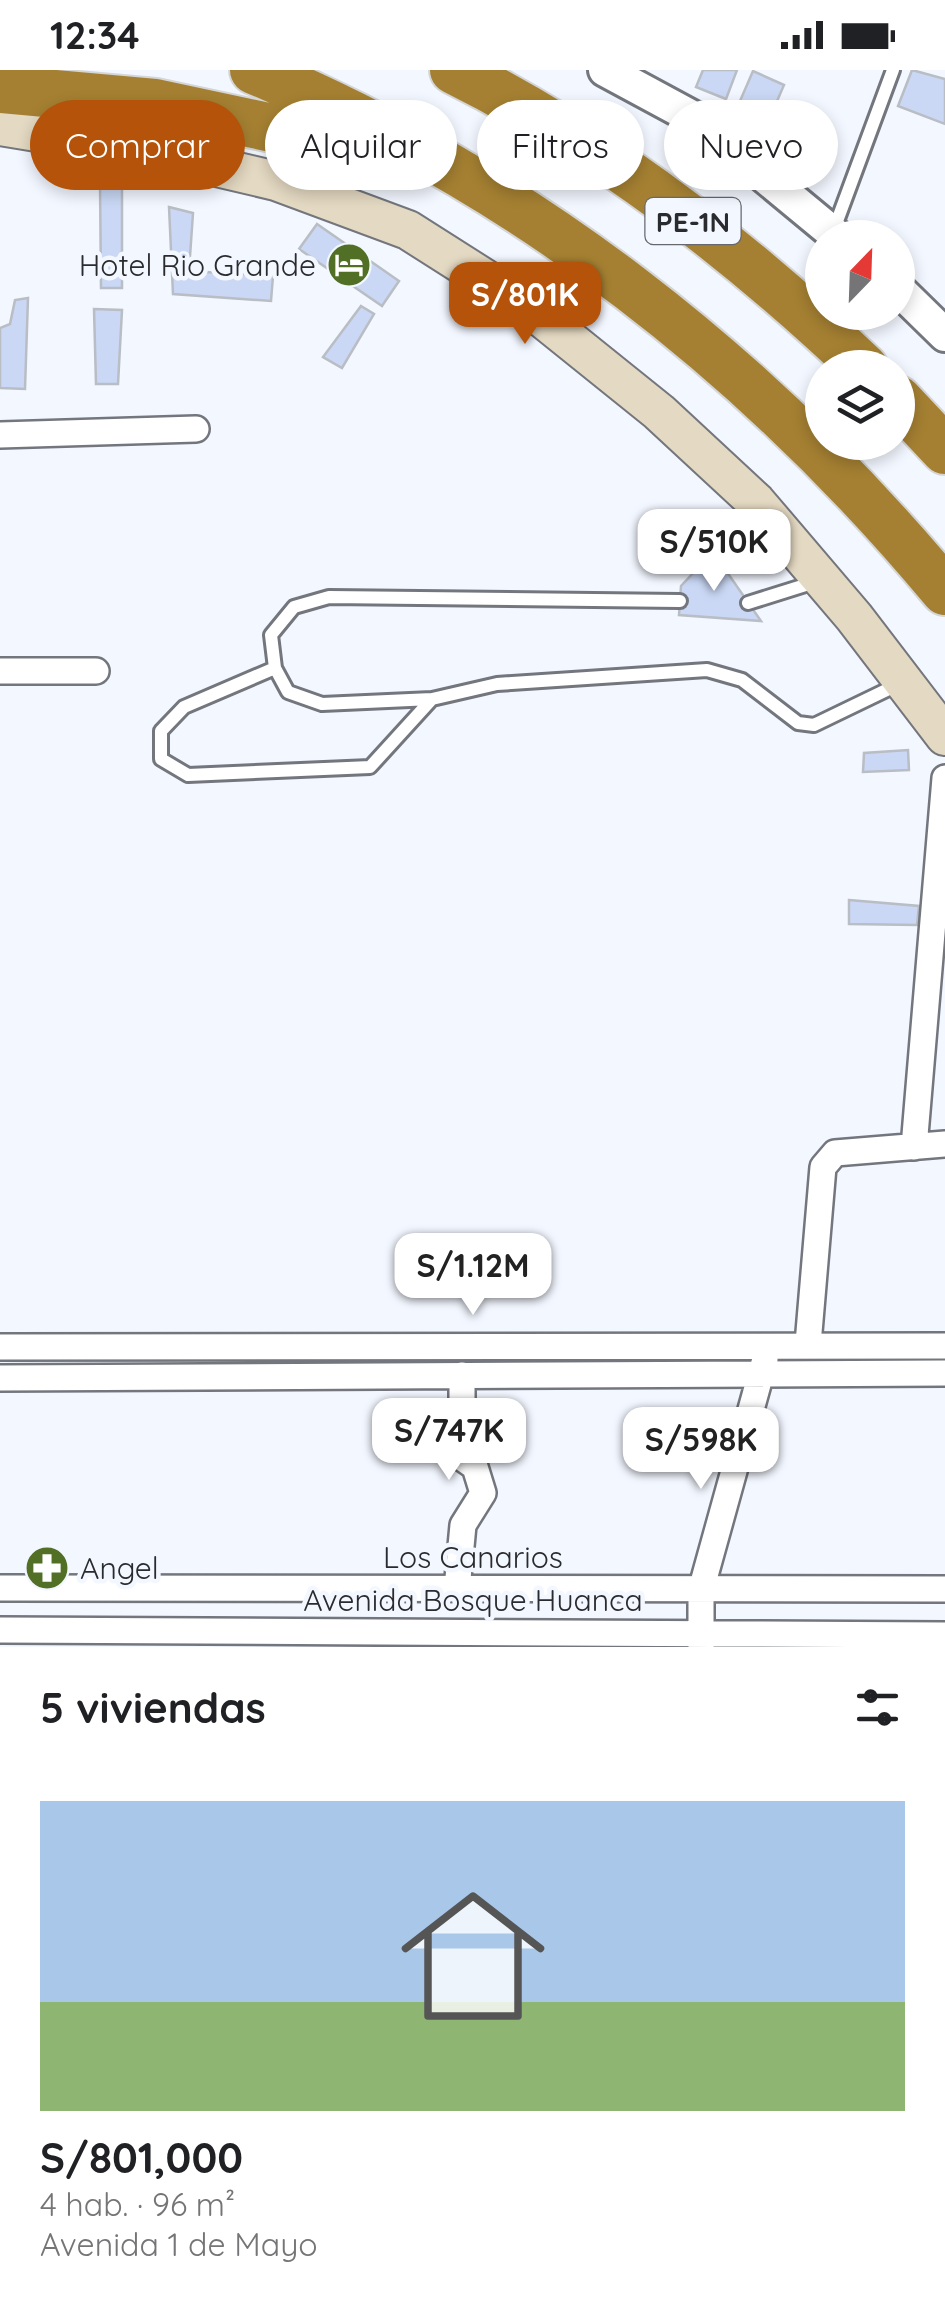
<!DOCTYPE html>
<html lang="es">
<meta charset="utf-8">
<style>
body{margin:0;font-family:Quicksand,sans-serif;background:#f2f2f2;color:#202124;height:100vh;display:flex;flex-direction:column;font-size:38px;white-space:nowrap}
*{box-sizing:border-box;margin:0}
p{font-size:32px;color:#757577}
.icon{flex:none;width:55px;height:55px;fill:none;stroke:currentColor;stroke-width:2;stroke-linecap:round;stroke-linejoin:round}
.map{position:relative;height:1577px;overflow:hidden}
.details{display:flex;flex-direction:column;background:#fff;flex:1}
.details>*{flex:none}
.banner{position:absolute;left:30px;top:30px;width:885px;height:90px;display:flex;gap:20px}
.needle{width:65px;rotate:23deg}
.tools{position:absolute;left:805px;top:150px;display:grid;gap:20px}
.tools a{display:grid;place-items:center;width:110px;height:110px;border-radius:50%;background:#fff;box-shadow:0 5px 15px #0003;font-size:50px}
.price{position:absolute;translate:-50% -85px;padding:0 22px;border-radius:20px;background:#fff;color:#222;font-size:32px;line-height:65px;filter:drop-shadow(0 2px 5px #0008)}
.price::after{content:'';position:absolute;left:50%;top:60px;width:30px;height:22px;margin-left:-15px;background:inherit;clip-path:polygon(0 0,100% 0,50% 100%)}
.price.active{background:#b45309;color:#fff}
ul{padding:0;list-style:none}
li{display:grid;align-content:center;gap:20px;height:530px;padding:0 40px}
li span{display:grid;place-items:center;height:310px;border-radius:0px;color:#555}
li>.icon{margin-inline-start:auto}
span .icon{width:180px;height:180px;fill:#fffc;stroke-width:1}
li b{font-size:42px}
h2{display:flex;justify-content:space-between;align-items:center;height:120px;padding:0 40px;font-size:42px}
.tag{padding:0 35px;border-radius:45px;background:#fff;box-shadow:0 5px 15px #0003;font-size:35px;line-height:90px}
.tag.active{background:#b45309;color:#fff}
.status{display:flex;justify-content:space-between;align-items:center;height:70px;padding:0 50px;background:#fff;direction:ltr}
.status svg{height:28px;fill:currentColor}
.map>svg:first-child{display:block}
.building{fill:#cad8f5;stroke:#b9bdc4;stroke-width:2.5}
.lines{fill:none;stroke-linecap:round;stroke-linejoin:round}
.service-casing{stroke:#73767d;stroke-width:18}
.minor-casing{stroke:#73767d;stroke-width:30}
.tertiary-casing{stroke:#73767d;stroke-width:38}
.secondary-casing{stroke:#73767d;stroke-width:42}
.motorway-casing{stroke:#d4d5d5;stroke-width:52}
.service{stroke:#fff;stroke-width:12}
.minor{stroke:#fff;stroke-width:25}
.tertiary{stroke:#fff;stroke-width:32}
.secondary{stroke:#e4d9c2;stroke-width:38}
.motorway{stroke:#a58032;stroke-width:48}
.labels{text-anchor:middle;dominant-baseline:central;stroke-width:9;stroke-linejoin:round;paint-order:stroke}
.shield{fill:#f3f7ff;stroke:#66686d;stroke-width:2.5}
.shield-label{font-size:28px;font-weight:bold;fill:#2a2b2e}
.poi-label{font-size:30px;fill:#2a2b2e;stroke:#f3f7ff;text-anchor:end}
.street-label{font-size:30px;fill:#2a2b2e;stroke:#f3f7ff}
</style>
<div class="status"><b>12:34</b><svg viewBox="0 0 49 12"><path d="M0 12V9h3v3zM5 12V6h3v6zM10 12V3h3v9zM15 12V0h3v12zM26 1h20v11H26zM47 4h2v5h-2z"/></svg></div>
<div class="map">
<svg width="945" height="1577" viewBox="0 0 945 1577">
<rect width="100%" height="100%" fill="#f3f7ff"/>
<path class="building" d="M703,0H737L726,29L696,17Z
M912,0L945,9V54L898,36Z
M753,1L784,15L771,45L740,31Z
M100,114L122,119V218H101Z
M169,137L193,143L189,201L273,206L271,231L173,224Z
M317,154L399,211L382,236L299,179Z
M28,228L25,319L0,318V258L10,254L15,230Z
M361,236L374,244L342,298L323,287Z
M94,239L122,240L118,314H96Z
M713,482L761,551L679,545L681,516Z
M908,680L909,700L863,702L864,683Z
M849,830L919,836L917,855L849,854Z"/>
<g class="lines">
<defs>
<path id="service" d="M833,162L893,0
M680,531L329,527L294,537L271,565L275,598L288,622L322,634L432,629L497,614L707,600L742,610L798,653L814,655L901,613
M748,533L815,512
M275,598L184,637L161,661V689L188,705L370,697L432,629"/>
<path id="minor" d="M0,365L196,359
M0,601H96
M914,1077L945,708
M808,1274L823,1097L835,1083L945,1074
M0,1277L945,1276
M0,1308L945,1303
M0,1518L945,1519
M457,1519L463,1455L483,1423L475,1397L462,1388V1305
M0,1560L945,1565
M701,1577V1520L765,1289"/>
<path id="tertiary" d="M605,0L694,48L839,168
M898,219L945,265"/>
<path id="secondary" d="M0,56L140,79L276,111L408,160L526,235L659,342L756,432L854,547L945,666"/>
<path id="motorway" d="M254,0C526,114 757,295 945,521
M454,0C605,75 742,182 864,298
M0,19L155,33L394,84
M898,330L945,380"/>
</defs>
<use href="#service" class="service-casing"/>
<use href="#minor" class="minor-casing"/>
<use href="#tertiary" class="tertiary-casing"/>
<use href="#secondary" class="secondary-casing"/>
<use href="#motorway" class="motorway-casing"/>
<use href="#service" class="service"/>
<use href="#minor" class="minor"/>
<use href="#tertiary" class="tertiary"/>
<use href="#secondary" class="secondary"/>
<use href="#motorway" class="motorway"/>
</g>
<defs>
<symbol id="hotel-disc" viewBox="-11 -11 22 22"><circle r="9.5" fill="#517026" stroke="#f3f7ff"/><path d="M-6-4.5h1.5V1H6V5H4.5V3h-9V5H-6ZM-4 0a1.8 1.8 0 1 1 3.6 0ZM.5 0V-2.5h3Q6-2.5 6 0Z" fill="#fff"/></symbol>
<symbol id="pharmacy-disc" viewBox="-11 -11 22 22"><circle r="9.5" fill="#517026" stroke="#f3f7ff"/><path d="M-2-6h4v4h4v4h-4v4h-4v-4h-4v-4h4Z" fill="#fff"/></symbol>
</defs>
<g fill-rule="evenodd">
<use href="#hotel-disc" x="324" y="170" width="50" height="50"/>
<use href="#pharmacy-disc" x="22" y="1473" width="50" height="50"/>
</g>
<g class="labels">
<rect class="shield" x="645.5" y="128" width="95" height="46" rx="8"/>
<g class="shield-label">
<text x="693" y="151">PE-1N</text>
</g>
<g class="poi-label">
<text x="316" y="195">Hotel Rio Grande</text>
<text x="80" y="1498" text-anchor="start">Angel</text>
</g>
<g class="street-label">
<text x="473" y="1487">Los Canarios</text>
<text x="473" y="1530">Avenida Bosque Huanca</text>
</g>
</g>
</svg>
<div class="tools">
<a><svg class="needle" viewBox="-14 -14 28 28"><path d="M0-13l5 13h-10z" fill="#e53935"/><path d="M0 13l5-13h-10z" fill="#757577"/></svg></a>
<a><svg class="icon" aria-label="layers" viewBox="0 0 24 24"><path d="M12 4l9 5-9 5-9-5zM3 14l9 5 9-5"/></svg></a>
</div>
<b class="price active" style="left:525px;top:277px">S/801K</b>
<b class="price" style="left:714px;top:524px">S/510K</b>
<b class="price" style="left:473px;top:1248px">S/1.12M</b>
<b class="price" style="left:449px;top:1413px">S/747K</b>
<b class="price" style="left:701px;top:1422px">S/598K</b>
<div class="banner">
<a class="tag active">Comprar</a>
<a class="tag">Alquilar</a>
<a class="tag">Filtros</a>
<a class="tag">Nuevo</a>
</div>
</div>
<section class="details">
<h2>5 viviendas<svg class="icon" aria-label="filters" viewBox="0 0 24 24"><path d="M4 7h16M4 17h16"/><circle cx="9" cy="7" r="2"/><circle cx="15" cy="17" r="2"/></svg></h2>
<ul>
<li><span style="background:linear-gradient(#a9c7e8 65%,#8fb573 0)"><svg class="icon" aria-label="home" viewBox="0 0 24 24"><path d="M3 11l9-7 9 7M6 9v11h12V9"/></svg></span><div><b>S/801,000</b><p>4 hab. · 96 m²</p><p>Avenida 1 de Mayo</p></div></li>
</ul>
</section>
